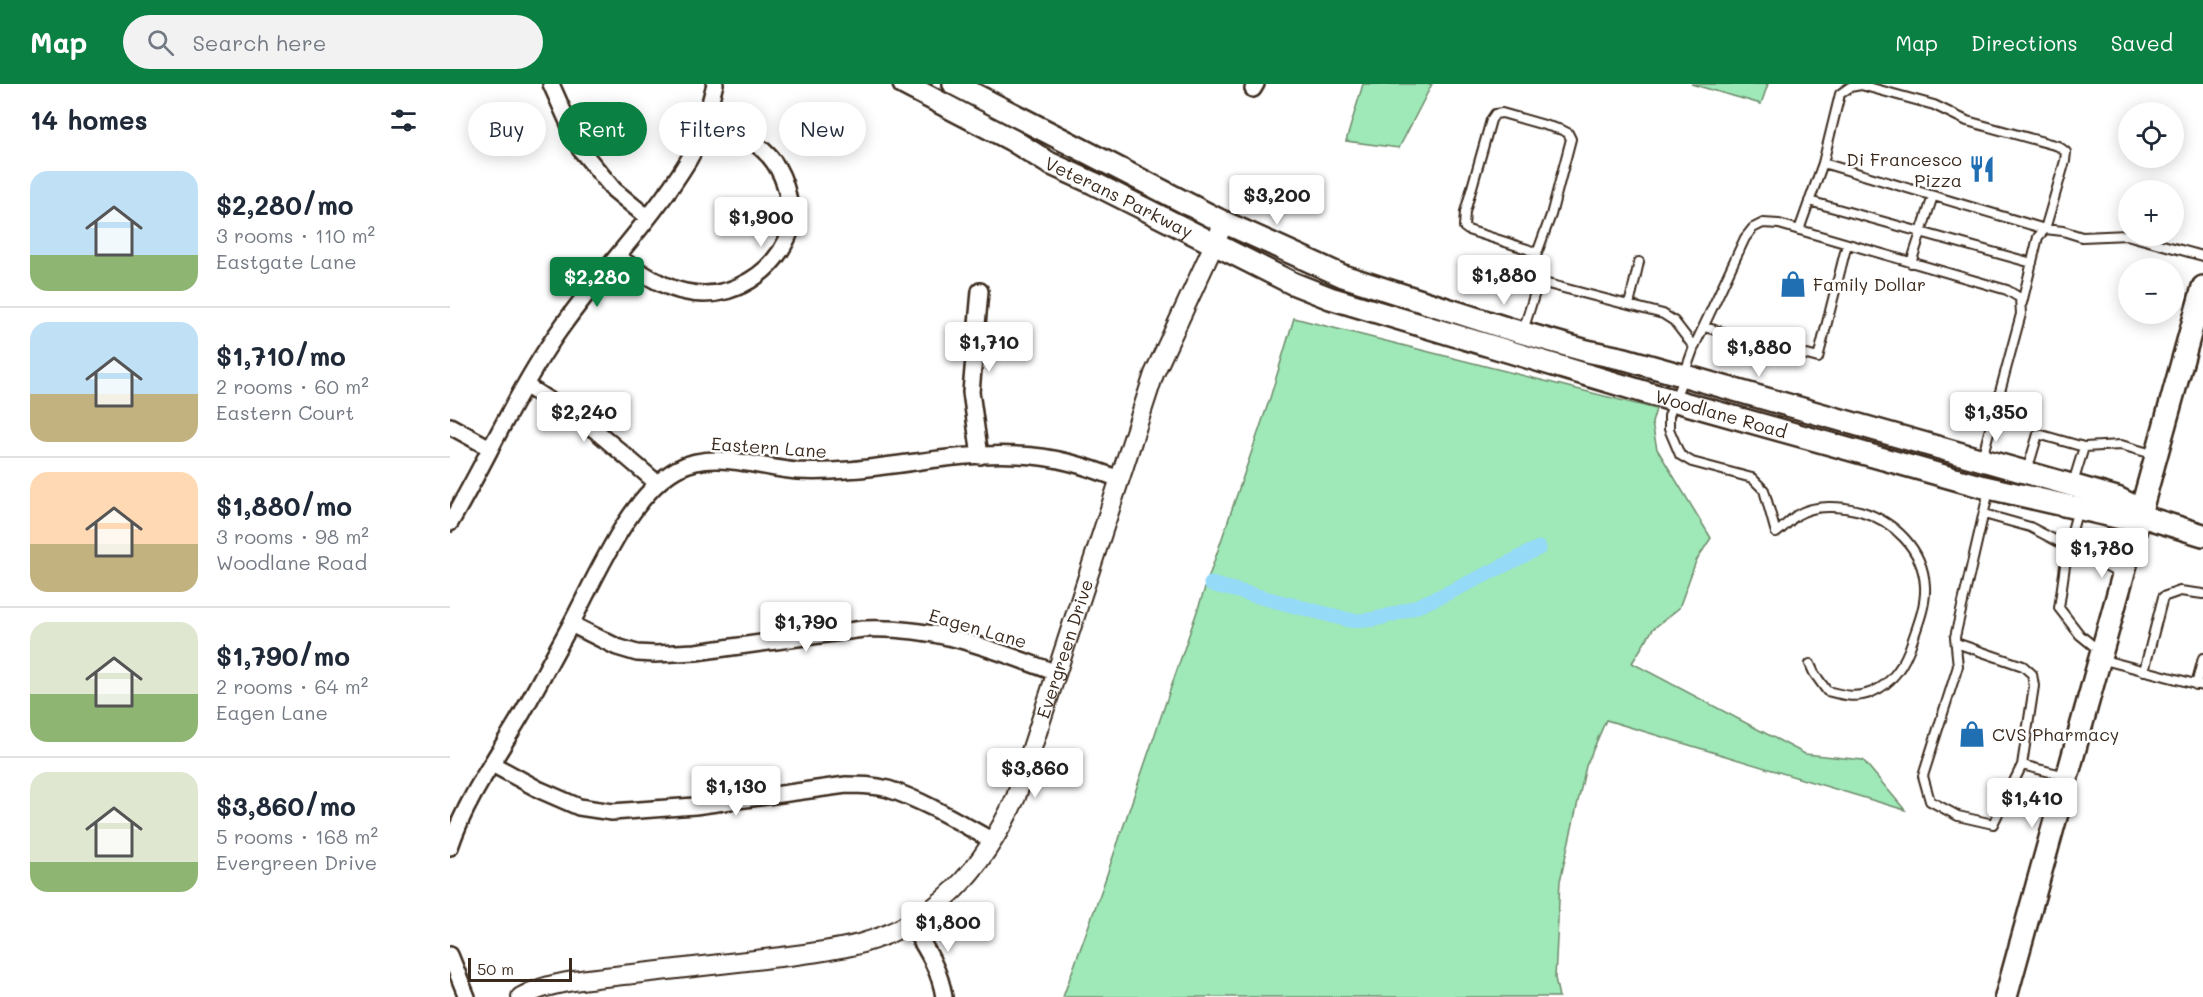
<!DOCTYPE html>
<meta charset="utf-8">
<style>
body{margin:0;font-family:Mali,sans-serif;background:#f2f2f3;color:#1f2937;height:100vh;display:flex;flex-direction:column;font-size:22px;white-space:nowrap}
*{box-sizing:border-box;margin:0}
p{font-size:20px;color:#747a83}
.icon{flex:none;width:33px;height:33px;fill:none;stroke:currentColor;stroke-width:2;stroke-linecap:round;stroke-linejoin:round}
.map{position:relative;flex:1;overflow:hidden}
.panel{display:flex;flex-direction:column;background:#fff;width:450px}
.panel>*{flex:none}
.top-card{position:absolute;left:18px;top:18px;width:570px;height:54px;display:flex;gap:12px}
.fabs{position:absolute;left:1668px;top:18px;display:grid;gap:12px}
.fabs a{display:grid;place-items:center;width:66px;height:66px;border-radius:50%;background:#fff;box-shadow:0 3px 15px #0003;font-size:30px}
.scale{position:absolute;left:18px;bottom:15px;width:104px;box-sizing:border-box;padding-left:6px;border:3px solid #3b2a1e;border-top:0;font-size:16px;line-height:21px;white-space:nowrap;color:#3b2a1e;-webkit-text-stroke:4px #fff;paint-order:stroke}
.price{position:absolute;translate:-50% -51px;padding:0 14px;border-radius:6px;background:#fff;color:#222;font-size:20px;line-height:39px;filter:drop-shadow(0 2px 3px #0008)}
.price::after{content:'';position:absolute;left:50%;top:36px;width:18px;height:14px;margin-left:-9px;background:inherit;clip-path:polygon(0 0,100% 0,50% 100%)}
.price.current{background:#0b8043;color:#fff}
ul{padding:0;list-style:none}
li{display:flex;align-items:center;gap:18px;height:150px;padding:0 30px}
li+li{border-top:2px solid #e0e1e3}
li span{display:grid;place-items:center;flex:none;width:168px;height:120px;border-radius:18px;color:#555}
li>.icon{margin-inline-start:auto}
span .icon{width:72px;height:72px;fill:#fffc;stroke-width:1}
li b{font-size:26px}
h2{display:flex;justify-content:space-between;align-items:center;height:72px;padding:0 30px;font-size:26px}
.pill{padding:0 21px;border-radius:27px;background:#fff;box-shadow:0 3px 15px #0003;font-size:21px;line-height:54px}
.pill.current{background:#0b8043;color:#fff}
header{display:flex;align-items:center;gap:36px;box-sizing:border-box;height:84px;padding:0 30px;background:#0b8043;color:#fff}
header strong{font-size:28px}
nav{display:flex;gap:33px;margin-inline-start:auto;font-size:21px}
.search{width:420px;height:54px;background:#f2f2f3;display:flex;align-items:center;gap:15px;box-sizing:border-box;padding:0 21px;border-radius:33px;color:#747a83;font-size:22px}
main{display:flex;flex:1;min-height:0}
.map>svg:first-child{display:block}
.green{fill:#9fe8b7;stroke:#6d896a;stroke-width:1.5}
.lines{fill:none;stroke-linecap:round;stroke-linejoin:round}
.canal{stroke:#95daf7;stroke-width:15}
.service-casing{stroke:#3b2a1e;stroke-width:12}
.minor-casing{stroke:#3b2a1e;stroke-width:20}
.tertiary-casing{stroke:#3b2a1e;stroke-width:22}
.secondary-casing{stroke:#3b2a1e;stroke-width:26}
.service{stroke:#fff;stroke-width:8}
.minor{stroke:#fff;stroke-width:15}
.tertiary{stroke:#fff;stroke-width:18}
.secondary{stroke:#fff;stroke-width:21}
.labels{text-anchor:middle;dominant-baseline:central;stroke-width:5;stroke-linejoin:round;paint-order:stroke}
.poi-label{font-size:18px;fill:#3b2a1e;stroke:#fff;text-anchor:start}
.street-label{font-size:18px;fill:#3b2a1e;stroke:#fff}
</style>
<header>
<strong>Map</strong>
<div class="search"><svg class="icon" aria-label="search" viewBox="0 0 24 24"><circle cx="10" cy="10" r="6"/><path d="M15 15l6 6"/></svg>Search here</div>
<nav><a>Map</a><a>Directions</a><a>Saved</a></nav>
</header>
<main>
<section class="panel">
<h2>14 homes<svg class="icon" aria-label="filters" viewBox="0 0 24 24"><path d="M4 7h16M4 17h16"/><circle cx="9" cy="7" r="2"/><circle cx="15" cy="17" r="2"/></svg></h2>
<ul>
<li><span style="background:linear-gradient(#bfe0f5 70%,#8fb573 0)"><svg class="icon" aria-label="home" viewBox="0 0 24 24"><path d="M3 11l9-7 9 7M6 9v11h12V9"/></svg></span><div><b>$2,280/mo</b><p>3 rooms · 110 m²</p><p>Eastgate Lane</p></div></li>
<li><span style="background:linear-gradient(#bfe0f5 60%,#c2b280 0)"><svg class="icon" aria-label="home" viewBox="0 0 24 24"><path d="M3 11l9-7 9 7M6 9v11h12V9"/></svg></span><div><b>$1,710/mo</b><p>2 rooms · 60 m²</p><p>Eastern Court</p></div></li>
<li><span style="background:linear-gradient(#ffd9b3 60%,#c2b280 0)"><svg class="icon" aria-label="home" viewBox="0 0 24 24"><path d="M3 11l9-7 9 7M6 9v11h12V9"/></svg></span><div><b>$1,880/mo</b><p>3 rooms · 98 m²</p><p>Woodlane Road</p></div></li>
<li><span style="background:linear-gradient(#dfe7d0 60%,#8fb573 0)"><svg class="icon" aria-label="home" viewBox="0 0 24 24"><path d="M3 11l9-7 9 7M6 9v11h12V9"/></svg></span><div><b>$1,790/mo</b><p>2 rooms · 64 m²</p><p>Eagen Lane</p></div></li>
<li><span style="background:linear-gradient(#dfe7d0 75%,#8fb573 0)"><svg class="icon" aria-label="home" viewBox="0 0 24 24"><path d="M3 11l9-7 9 7M6 9v11h12V9"/></svg></span><div><b>$3,860/mo</b><p>5 rooms · 168 m²</p><p>Evergreen Drive</p></div></li>
</ul>
</section>
<div class="map">
<svg width="1753" height="913" viewBox="0 0 1753 913">
<rect width="100%" height="100%" fill="#fff"/>
<filter id="ink" filterUnits="userSpaceOnUse"><feTurbulence type="fractalNoise" baseFrequency=".0167" numOctaves="2"/><feDisplacementMap in="SourceGraphic" scale="12" xChannelSelector="R" yChannelSelector="G"/><feConvolveMatrix kernelMatrix="1 2 1 2 8 2 1 2 1" color-interpolation-filters="sRGB"/></filter>
<g filter="url(#ink)">
<path class="green" d="M913,0H982L949,64L896,57Z
M1241,0H1318L1311,20Z
M844,234L1206,325L1202,339L1207,365L1261,454L1246,477L1229,524L1203,545L1182,579L1355,670L1413,676L1455,726L1156,636L1136,682L1110,797L1105,894L1109,913H613L653,802L820,314Z"/>
<g class="lines">
<path class="canal" d="M761,500L899,536C943,544 1046,484 1089,464"/>
<defs>
<path id="service" d="M1359,117L1582,179
M1349,146L1373,79L1390,10L1400,3L1411,1L1484,21L1517,37L1608,62L1616,68L1615,77L1595,145L1373,79
M1680,152L1753,172
M1086,172L1084,168L1077,165L1018,146L1014,143L1015,128L1041,36L1045,30L1052,29L1112,46L1118,49L1121,55L1101,131L1086,172L1087,202
M1461,179L1483,112
M1572,219L1588,153L1595,145L1613,147L1632,153L1678,151
M1179,221L1189,178
M1254,243L1368,274L1397,160
M1073,247L1087,202L1094,199L1213,230L1224,237L1244,263
M1577,387L1588,350L1634,363L1671,361L1706,371
M1623,399L1634,363
M1539,406L1505,553L1508,582L1473,692L1480,717L1508,732L1543,740L1572,681L1616,692
M1628,425L1618,461L1609,524L1630,551L1651,568
M1534,430L1580,443L1672,491
M1506,559L1573,582L1582,590L1584,602L1572,681
M1650,575L1753,602
M1360,580L1364,589L1377,607C1393,611 1406,615 1422,608C1444,599 1456,577 1463,555C1469,538 1476,520 1475,502C1473,465 1444,437 1410,427C1391,422 1365,420 1347,431C1340,436 1333,444 1326,449L1314,406L1302,394L1242,378L1230,371L1219,345V332L1244,263L1295,154L1303,144L1313,139L1329,140L1557,206L1570,214L1571,230L1532,374
M1694,587L1713,513L1730,507L1753,510
M1746,601L1753,574"/>
<path id="minor" d="M101,0L130,65L164,106L198,134
M803,5L806,0
M167,173C189,186 210,203 236,208C281,218 327,188 341,145C342,140 341,133 340,127C338,103 331,82 313,66C297,51 274,46 254,39
M530,207L521,308L530,372
M75,301L145,346L207,399
M0,342L40,364
M0,439C34,381 61,319 98,263C140,198 197,144 238,77C252,54 258,26 265,0
M121,540L167,563L187,569L205,570L246,568L413,545C488,542 538,564 607,589
M42,680L90,706L129,723L162,728L245,722L396,701C410,701 424,701 438,705C475,717 510,739 543,757
M0,763C16,715 48,671 73,628C89,599 105,569 121,540C146,493 180,411 227,385C263,365 309,384 347,387C421,391 494,367 568,371C604,372 636,382 669,395
M460,839C475,863 490,885 494,913
M0,871L17,913"/>
<g id="tertiary">
<path id="s1" d="M71,913C101,896 149,894 183,890C226,885 270,880 314,875C346,871 378,868 409,860C488,838 533,785 566,713L704,290L774,139"/>
</g>
<g id="secondary">
<path id="s2" d="M454,0L562,56L599,79L643,99L842,199L880,214L1201,310L1466,384L1530,402L1671,434L1691,432"/>
<path d="M504,0L769,136L893,192L1056,244L1137,267L1175,275L1667,414L1679,420L1691,432L1753,451"/>
<path d="M1556,913L1753,203"/>
</g>
</defs>
<use href="#service" class="service-casing"/>
<use href="#minor" class="minor-casing"/>
<use href="#tertiary" class="tertiary-casing"/>
<use href="#secondary" class="secondary-casing"/>
<use href="#service" class="service"/>
<use href="#minor" class="minor"/>
<use href="#tertiary" class="tertiary"/>
<use href="#secondary" class="secondary"/>
</g>
</g>
<defs>
<symbol id="restaurant-bare" viewBox="-9 -9 18 18"><path d="M-5-6h1v4h1v-4h1v4h1v-4h1v5L-1.5 .5V6h-2V.5L-5-1ZM5-6V6H3V1.5H1.5Q1.5-4 5-6Z" fill="#1f6fb2" stroke="#fff" stroke-width="2.5" paint-order="stroke"/></symbol>
<symbol id="shop-bare" viewBox="-9 -9 18 18"><path d="M-5-2.5h2.3a2.7 3.5 0 0 1 5.4 0H5L5.5 6h-11ZM-1.5-2.5h3a1.5 2.3 0 0 0-3 0Z" fill="#1f6fb2" stroke="#fff" stroke-width="2.5" paint-order="stroke"/></symbol>
</defs>
<g fill-rule="evenodd">
<use href="#restaurant-bare" x="1513" y="66" width="38" height="38"/>
<use href="#shop-bare" x="1324" y="181" width="38" height="38"/>
<use href="#shop-bare" x="1503" y="631" width="38" height="38"/>
</g>
<g class="labels">
<g class="poi-label">
<text x="1512" y="75" text-anchor="end">Di Francesco<tspan x="1512" dy="21">Pizza</tspan></text>
<text x="1363" y="200">Family Dollar</text>
<text x="1542" y="650">CVS Pharmacy</text>
</g>
<g class="street-label">
<text stroke="none"><textPath href="#s2" startOffset="243">Veterans Parkway</textPath></text>
<text stroke="none"><textPath href="#s2" startOffset="885">Woodlane Road</textPath></text>
<text transform="translate(319 363) rotate(4)">Eastern Lane</text>
<text transform="translate(528 544) rotate(16)">Eagen Lane</text>
<text stroke="none"><textPath href="#s1" startOffset="722">Evergreen Drive</textPath></text>
</g>
</g>
</svg>
<div class="fabs">
<a><svg class="icon" aria-label="locate" viewBox="0 0 24 24"><circle cx="12" cy="12" r="6"/><path d="M12 2v4M12 18v4M2 12h4M18 12h4"/></svg></a>
<a>+</a>
<a>−</a>
</div>
<div class="scale">50 m</div>
<b class="price" style="left:827px;top:142px">$3,200</b>
<b class="price" style="left:311px;top:164px">$1,900</b>
<b class="price" style="left:1054px;top:222px">$1,880</b>
<b class="price current" style="left:147px;top:224px">$2,280</b>
<b class="price" style="left:539px;top:289px">$1,710</b>
<b class="price" style="left:1309px;top:294px">$1,880</b>
<b class="price" style="left:134px;top:359px">$2,240</b>
<b class="price" style="left:1546px;top:359px">$1,350</b>
<b class="price" style="left:1652px;top:495px">$1,780</b>
<b class="price" style="left:356px;top:569px">$1,790</b>
<b class="price" style="left:585px;top:715px">$3,860</b>
<b class="price" style="left:286px;top:733px">$1,130</b>
<b class="price" style="left:1582px;top:745px">$1,410</b>
<b class="price" style="left:498px;top:869px">$1,800</b>
<div class="top-card">
<a class="pill">Buy</a>
<a class="pill current">Rent</a>
<a class="pill">Filters</a>
<a class="pill">New</a>
</div>
</div>
</main>
